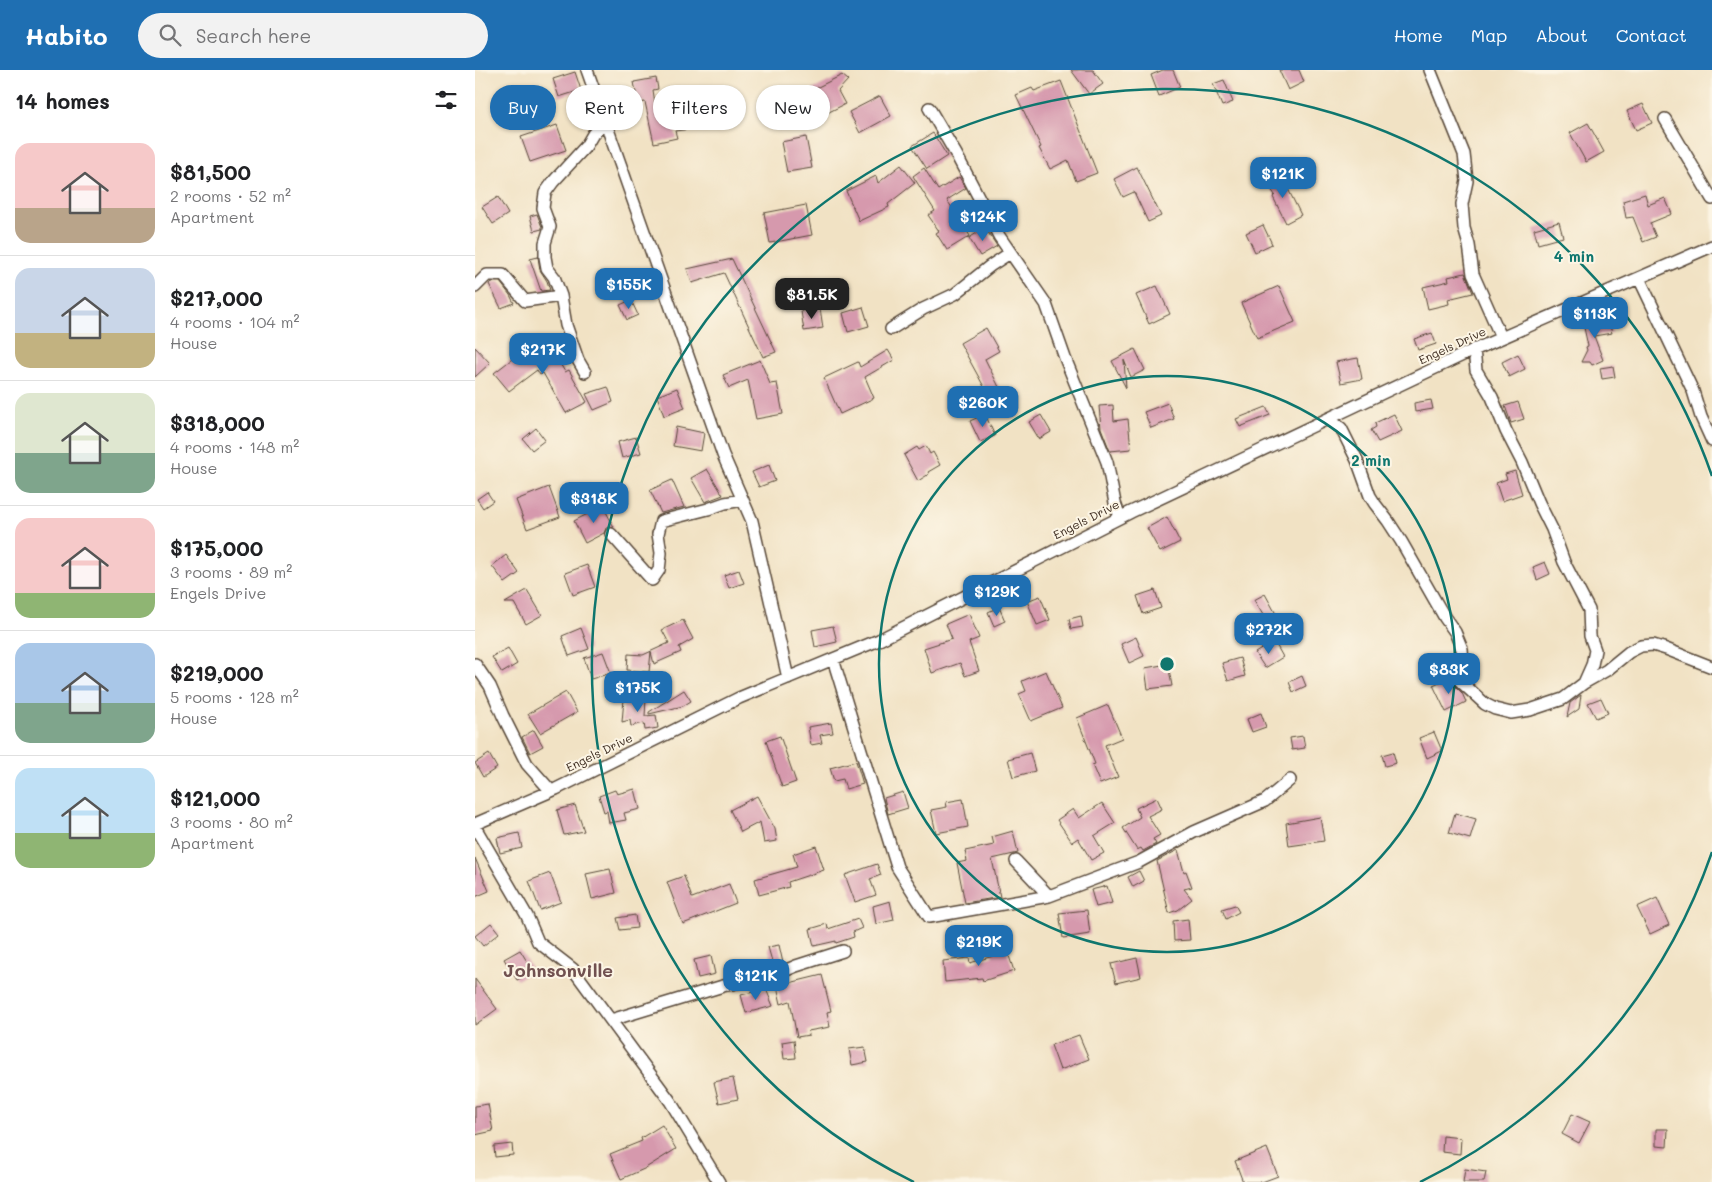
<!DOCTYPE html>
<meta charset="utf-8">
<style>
body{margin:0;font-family:Mali,sans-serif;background:#f2f2f2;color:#202124;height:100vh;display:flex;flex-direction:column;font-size:19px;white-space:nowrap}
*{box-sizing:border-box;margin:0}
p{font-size:16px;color:#757577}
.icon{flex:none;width:28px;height:28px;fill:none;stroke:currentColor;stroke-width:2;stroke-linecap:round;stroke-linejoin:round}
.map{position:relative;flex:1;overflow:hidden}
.sheet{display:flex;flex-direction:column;background:#fff;width:475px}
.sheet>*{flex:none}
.top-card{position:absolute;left:15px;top:15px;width:475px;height:45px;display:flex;gap:10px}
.price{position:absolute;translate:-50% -42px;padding:0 11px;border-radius:10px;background:#1f6fb2;color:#fff;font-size:16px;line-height:32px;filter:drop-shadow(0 1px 2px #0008)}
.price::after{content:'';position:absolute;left:50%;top:30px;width:15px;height:11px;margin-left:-8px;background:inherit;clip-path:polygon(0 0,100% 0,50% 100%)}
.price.current{background:#222;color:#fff}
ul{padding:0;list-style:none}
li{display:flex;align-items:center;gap:15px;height:125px;padding:0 15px}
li+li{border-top:1px solid #e0e0e0}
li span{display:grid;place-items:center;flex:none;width:140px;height:100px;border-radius:15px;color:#555}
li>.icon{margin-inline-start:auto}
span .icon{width:60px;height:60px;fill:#fffc;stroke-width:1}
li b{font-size:21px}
h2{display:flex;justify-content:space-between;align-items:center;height:60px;padding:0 15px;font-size:21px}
.tag{padding:0 18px;border-radius:22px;background:#fff;box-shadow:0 1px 4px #0004;font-size:18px;line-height:45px}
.tag.current{background:#1f6fb2;color:#fff}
header{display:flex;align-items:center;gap:30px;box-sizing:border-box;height:70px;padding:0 25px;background:#1f6fb2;color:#fff}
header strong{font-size:24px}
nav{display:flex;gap:28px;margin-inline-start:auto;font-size:18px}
.search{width:350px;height:45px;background:#f2f2f2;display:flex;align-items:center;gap:12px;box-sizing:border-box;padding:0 18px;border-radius:28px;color:#757577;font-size:19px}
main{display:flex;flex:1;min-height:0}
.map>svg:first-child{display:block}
.building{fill:#d699ad}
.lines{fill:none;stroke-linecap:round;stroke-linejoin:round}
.minor-casing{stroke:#564637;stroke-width:14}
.minor{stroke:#fff;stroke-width:11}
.ring{fill:none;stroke:#0f766e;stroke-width:2.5}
.labels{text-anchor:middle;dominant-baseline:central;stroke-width:4;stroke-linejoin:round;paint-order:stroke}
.street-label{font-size:12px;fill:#3b2a1e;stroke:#fcf5e5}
.district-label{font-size:18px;font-weight:bold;fill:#715150;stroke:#fcf5e5}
.centre{fill:#0f766e;stroke:#fcf5e5;stroke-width:2.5}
.ring-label{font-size:15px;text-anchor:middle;font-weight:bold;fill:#0f766e;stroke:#fcf5e5;stroke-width:4;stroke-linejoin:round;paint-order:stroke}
</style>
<header>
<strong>Habito</strong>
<div class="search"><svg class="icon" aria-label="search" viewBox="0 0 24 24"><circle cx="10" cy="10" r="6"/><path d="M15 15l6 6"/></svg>Search here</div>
<nav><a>Home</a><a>Map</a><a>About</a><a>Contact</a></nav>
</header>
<main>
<section class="sheet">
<h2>14 homes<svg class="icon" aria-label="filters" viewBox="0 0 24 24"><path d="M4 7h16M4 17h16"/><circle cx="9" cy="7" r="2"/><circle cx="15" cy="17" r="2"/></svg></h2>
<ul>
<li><span style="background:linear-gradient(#f6c9c9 65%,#b9a48a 0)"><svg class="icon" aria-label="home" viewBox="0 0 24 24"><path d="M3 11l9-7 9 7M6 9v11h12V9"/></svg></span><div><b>$81,500</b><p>2 rooms · 52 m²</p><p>Apartment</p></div></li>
<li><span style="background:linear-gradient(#c9d6e8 65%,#c2b280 0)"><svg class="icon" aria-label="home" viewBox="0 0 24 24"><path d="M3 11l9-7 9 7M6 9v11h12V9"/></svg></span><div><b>$217,000</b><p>4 rooms · 104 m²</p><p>House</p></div></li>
<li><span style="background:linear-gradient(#dfe7d0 60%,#7fa58c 0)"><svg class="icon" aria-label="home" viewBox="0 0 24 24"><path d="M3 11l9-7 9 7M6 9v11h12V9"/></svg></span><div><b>$318,000</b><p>4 rooms · 148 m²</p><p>House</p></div></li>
<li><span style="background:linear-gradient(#f6c9c9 75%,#8fb573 0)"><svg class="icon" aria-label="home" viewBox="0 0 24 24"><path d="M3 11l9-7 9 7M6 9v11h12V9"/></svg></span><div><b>$175,000</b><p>3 rooms · 89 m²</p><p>Engels Drive</p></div></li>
<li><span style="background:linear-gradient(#a9c7e8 60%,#7fa58c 0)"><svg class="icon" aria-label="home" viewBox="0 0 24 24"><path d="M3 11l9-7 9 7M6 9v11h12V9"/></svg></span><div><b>$219,000</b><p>5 rooms · 128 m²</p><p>House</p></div></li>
<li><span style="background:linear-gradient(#bfe0f5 65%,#8fb573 0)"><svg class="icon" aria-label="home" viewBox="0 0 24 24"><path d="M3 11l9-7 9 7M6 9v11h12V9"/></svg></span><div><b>$121,000</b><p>3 rooms · 80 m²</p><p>Apartment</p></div></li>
</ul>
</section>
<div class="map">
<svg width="1237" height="1112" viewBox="0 0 1237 1112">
<rect width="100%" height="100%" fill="#fcf5e5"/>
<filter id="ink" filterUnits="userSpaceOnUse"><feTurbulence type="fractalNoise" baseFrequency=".02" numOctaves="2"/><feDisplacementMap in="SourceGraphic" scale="10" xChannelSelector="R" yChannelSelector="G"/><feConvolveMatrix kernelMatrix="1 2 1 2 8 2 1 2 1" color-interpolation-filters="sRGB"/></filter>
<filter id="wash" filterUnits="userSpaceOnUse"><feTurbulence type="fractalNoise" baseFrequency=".0096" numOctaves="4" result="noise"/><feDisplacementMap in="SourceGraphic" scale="20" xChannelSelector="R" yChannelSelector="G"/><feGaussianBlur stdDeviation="1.12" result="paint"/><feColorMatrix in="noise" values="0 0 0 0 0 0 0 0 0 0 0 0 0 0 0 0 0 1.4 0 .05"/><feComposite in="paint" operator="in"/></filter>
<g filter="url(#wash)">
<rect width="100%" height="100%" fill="#f1e2c4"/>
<g id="blocks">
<path class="building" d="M596,0H618L628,14L614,24Z
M688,0H698L705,17L684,26L676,5Z
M804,0H824L829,12L813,20Z
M100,2L106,20L84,27L78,9Z
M367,5L373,10L363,21L370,34L340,49L327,25Z
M181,8L183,19L178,20L181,40L195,37L198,51L221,48L223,58L200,61L202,68L179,73L170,32L163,33L159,12Z
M749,10L758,32L747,36L738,14Z
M586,11L622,103L601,111L593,90L575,99L564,78L566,77L541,25L557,18L559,21Z
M405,26L416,46L385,63L374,42Z
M1168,34L1177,53L1161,60L1152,41Z
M1113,53L1129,82L1111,92L1095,63Z
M82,55L91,80L55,92L46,67Z
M458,63L472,86L452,99L437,76Z
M331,67L337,98L312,102L306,72Z
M426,95L440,113L413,134L414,137L384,151L371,121L401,106L403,113Z
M662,97L686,146L673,152L659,122L648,127L639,109Z
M449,98L463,120L484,107L491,118L472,130L495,166L472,180L461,163L464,161L453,145L460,141L438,106Z
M799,103L811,120L813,119L826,145L811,153L798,127L800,125L789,109Z
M1170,124L1173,135L1190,128L1197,144L1175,153L1181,167L1168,172L1158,147L1151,148L1148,131Z
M23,127L33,144L18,154L7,137Z
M331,135L337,165L295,173L289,143Z
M62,144L67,157V159L59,161L55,146Z
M1084,152L1088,167L1063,174L1059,159Z
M788,155L797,174L780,182L771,163Z
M510,158L522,176L505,186L494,168Z
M63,187L65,200L72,211L75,220L66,221L55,189Z
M257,189L301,282L288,287L249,203L217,213L212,199Z
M990,203L998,223L973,229L974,234L953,239L948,217L974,211L973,207Z
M17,212H25L35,225L39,233L26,238L14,214Z
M682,216L695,244L674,254L661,225Z
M804,216L820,252L782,268L766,233Z
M156,230L163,245L152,250L145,235Z
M388,237L394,256L373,262L368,243Z
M345,238L348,258L329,261L326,241Z
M1132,246L1137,263L1119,266L1128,290L1117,295L1115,292H1106L1112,280L1111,277L1113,276L1108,253L1113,252V253Z
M511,258L524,281L510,289L525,319L513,324L485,273Z
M957,263L961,274L943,280L939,269Z
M71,270L90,302L94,300L112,332L91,343L68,303L65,305L62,300L34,321L19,303L41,286L42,287Z
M0,277L15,293L0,307Z
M660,279L670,300L656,307L649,290L651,318L637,291Z
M413,280L419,290L390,307L399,328L365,344L349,308L383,292L385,297Z
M1043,284L1050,299L1034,307L1027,292Z
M883,288L887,309L866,313L861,292Z
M285,290L295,314L302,313L308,344L281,349L273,310L254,318L248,305Z
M1138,296L1140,307L1127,309L1125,298Z
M133,317L138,332L119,340L111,324Z
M202,318L210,338L189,346L182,326Z
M956,330L958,339L940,342L939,333Z
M1043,332L1049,349L1036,353L1030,336Z
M693,333L699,349L676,358L669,342Z
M638,335L639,351L653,349L656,379L635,381L626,358L624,336Z
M791,337L795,345L765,357L761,349Z
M510,344L520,366L505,372L495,351Z
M919,344L927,361L903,372L896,360L901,357L900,353Z
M566,345L576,362L564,369L554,352Z
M201,357L229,363L226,381L198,376Z
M61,358L70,370L57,380L48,369Z
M161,367L166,383L147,388L143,372Z
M451,376L455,384L458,382L465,395L453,402L454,404L443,411L429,385L442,377L444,380Z
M294,395L300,411L284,417L277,402Z
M232,399L248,425L230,432L216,408Z
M1040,401L1047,424L1027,431L1021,413L1032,409L1030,404Z
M197,410L209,437L186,443L175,420Z
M74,417L85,447L52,459L41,430Z
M12,422L18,431L8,438L2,429Z
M128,436L139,457L131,458L129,463L110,473L99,451Z
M692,447L705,472L685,482L672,458Z
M31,485L44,503L30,513L17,496Z
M1070,492L1075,504L1062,510L1058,497Z
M112,495L120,517L98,525L90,503Z
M264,500L269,513L254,518L249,505Z
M52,520L67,545L51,554L39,533H30Z
M680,520L686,538L668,544L662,526Z
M790,524L801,544L791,550L779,530Z
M565,526L575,550L562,555L552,531Z
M524,537L530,551L519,556L513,542Z
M494,544L504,568L494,572L504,601L490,606L485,593L457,603L449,578L477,569L471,554Z
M606,546L608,557L596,559L594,549Z
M208,550L218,569L204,577L206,582L179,594L176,582L174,602L152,600L153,584L168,585L194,573L187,560Z
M358,556L362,572L340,577L337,560Z
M106,558L114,579L94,586L87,566Z
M661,567L669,586L654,593L646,574Z
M799,571L808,587L790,598L780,583Z
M33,578L42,594L27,603L17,587Z
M128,582L136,603L116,609L109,588Z
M765,588L770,606L753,611L747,593Z
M693,594L697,616L673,619L670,598Z
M571,601L587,638L556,651L544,624L551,621L547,611Z
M827,606L831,616L818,622L814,612Z
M976,607V612L987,623L991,632L971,642L958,615Z
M209,620L216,631L208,636L174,644V642Z
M91,622L102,642L65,663L53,644Z
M1106,625L1104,639L1092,647L1095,633Z
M154,627L171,629L170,646L181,645L183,658L170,660L169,653L156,656L155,650L147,652L149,629Z
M1126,628L1133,643L1121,648L1113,633Z
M633,635L647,668L630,675L643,707L625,714L617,695L620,694L602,648Z
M786,643L791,657L777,662L772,649Z
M356,653L358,663L345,665L347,673L336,675L333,657Z
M59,660L68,676L55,683L47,667Z
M959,662L967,681L952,688L944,668Z
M305,666L321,712L307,717L291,671Z
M828,666L830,678L817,680L815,668Z
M918,682L921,693L910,696L907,685Z
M555,683L560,701L538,707L533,689Z
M14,684L22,698L8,707L0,693Z
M381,691L388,714L371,719L368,709L359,711L355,698Z
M160,719L165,739L149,743L151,750L134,753L132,741L129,742L124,726L140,720L142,724Z
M428,722L433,738L413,744L409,728Z
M282,726L300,759L302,771L289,773L285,752L266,762L255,740Z
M682,728L687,739L673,746L685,765L678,769L681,774L668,781L666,778L662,780L648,758L665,747L661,738Z
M488,729L493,757L461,763L456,740L472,737L471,732Z
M627,733L640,753L619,766L629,783L616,790L603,768L597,772L582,750L598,739L604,748Z
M100,735L109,761L89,765L82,740Z
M980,743L1001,749L995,769L974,763Z
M845,747L849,771L814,776L811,753Z
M538,761L543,783L517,789L525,827L490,833L482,793L492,791L490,781L519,775L517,767Z
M44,763L47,778L25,783L22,768Z
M341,776L349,800L313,812L314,817L284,825L280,809L322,797L318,784Z
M703,780L709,802L711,801L717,817L709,819L717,829L703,840L694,843L682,791Z
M0,788L14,821L0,827Z
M402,794L406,805L395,809L401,825L380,832L370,805Z
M135,799L141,823L117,829L111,804Z
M664,801L669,811L658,817L653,807Z
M75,803L86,832L65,840L54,811Z
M209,806L217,828L254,814L261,833L208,854L192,812Z
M632,816L637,833L621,837L616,820Z
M1182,828L1194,855L1175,864L1162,837Z
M415,831L419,850L401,854L398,836Z
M760,835L764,842L751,849L747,839Z
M612,840L615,864L588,868L584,843Z
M160,845L162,858L145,860L142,848Z
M383,849L387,858L378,862L379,867L361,873V871L339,876L335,859L352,854L353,859Z
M713,849L715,870L699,871L698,851Z
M16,853L24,863L8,876L0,866Z
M304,875L308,893L298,895L293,877Z
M531,877L539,901L508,911L507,908L470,912L468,891L494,888L495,893L518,886L516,882Z
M45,880L58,901L42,910L29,889Z
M236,886L240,904L223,908L219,890Z
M662,888L666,907L641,913L636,894Z
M347,905L356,941L352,942L355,957L333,961L334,965L322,967L315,931L306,934L302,916Z
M0,909L22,939L0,955Z
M291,919L298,936L271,943L266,925Z
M604,965L614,989L585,1000L576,975Z
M319,970L321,988L309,989L307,972Z
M390,977L393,992L377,995L374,979Z
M258,1008L263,1029L244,1033L239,1012Z
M13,1034L18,1061L0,1065V1036Z
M1097,1044L1115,1052L1104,1073L1087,1064Z
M187,1055L201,1079L169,1099L146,1109L135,1084L167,1071L166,1068Z
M1181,1059H1193L1192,1077L1181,1076Z
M968,1066L986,1068L985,1084L967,1082Z
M37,1074L38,1085L20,1087L19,1076Z
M792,1078L803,1106L787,1112H768L760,1091Z
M990,1099L1011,1102L1009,1112H988Z"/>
</g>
</g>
<g filter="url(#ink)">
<use href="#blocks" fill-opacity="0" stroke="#564637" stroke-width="1"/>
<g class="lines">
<defs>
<path id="minor" d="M112,0L248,385L277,451L313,608
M955,0L989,84L992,111L987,134L989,158L994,175L998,204L1026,267
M454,38L481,84L524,166L571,234L590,288L632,392L640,433L645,447
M1190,49L1237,129
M1164,208L1218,321L1226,347L1237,371
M0,217L12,205H28L50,231L86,226
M416,259L448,239L480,224L515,196L535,183
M999,279L1001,300L1017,327L1031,361L1047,392L1064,433L1077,459L1089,492L1114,540L1115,566L1120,580L1117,595L1109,613
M110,302L103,290L91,255L86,226L79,207L72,198L70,187V173L75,157L68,138L70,123L78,112L111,76L118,64L131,52
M853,349L866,358L882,390L895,426L900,434L913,451L926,471L970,548L980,562L987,579L989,602L983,609L1010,634L1020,639L1036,643L1055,640L1088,629L1109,613L1132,600L1154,582L1166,576L1178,575L1191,579L1237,597
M136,464L177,510L184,500L186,483L183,464L186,451L233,439L250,433L268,430
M358,589L422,797L454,847L574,826L664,792L719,762L790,731L815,710
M0,594L15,616L28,646L52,694L76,721
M0,754L81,719L264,628L404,570L656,442L992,283L1237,176
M0,757L52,846L63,872L98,899L195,1031L244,1112
M541,791L574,826
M136,950L248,916L302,904L321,896L368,881"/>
</defs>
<use href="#minor" class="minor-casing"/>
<use href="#minor" class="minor"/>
</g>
</g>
<g class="ring">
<circle cx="692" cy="594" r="288"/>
<path d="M1237 782A576 576 0 0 1 945 1112M439 1112A576 576 0 1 1 1237 406"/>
</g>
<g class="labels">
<g class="street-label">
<text transform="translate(977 275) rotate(-25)">Engels Drive</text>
<text transform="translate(611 449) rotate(-27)">Engels Drive</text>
<text transform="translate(124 682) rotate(-26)">Engels Drive</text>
</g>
<g class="district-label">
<text x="83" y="900">Johnsonville</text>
</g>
</g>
<circle cx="692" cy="594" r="8" class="centre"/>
<g class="ring-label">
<text x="1099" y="192">4 min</text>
<text x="896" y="396">2 min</text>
</g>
</svg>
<b class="price" style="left:808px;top:129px">$121K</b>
<b class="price" style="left:508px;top:172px">$124K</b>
<b class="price" style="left:154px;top:240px">$155K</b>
<b class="price current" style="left:337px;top:250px">$81.5K</b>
<b class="price" style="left:1120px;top:269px">$113K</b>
<b class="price" style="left:68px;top:305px">$217K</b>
<b class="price" style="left:508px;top:358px">$260K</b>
<b class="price" style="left:119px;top:454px">$318K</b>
<b class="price" style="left:522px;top:547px">$129K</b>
<b class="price" style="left:794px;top:585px">$272K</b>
<b class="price" style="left:974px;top:625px">$83K</b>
<b class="price" style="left:163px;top:643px">$175K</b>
<b class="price" style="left:504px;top:897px">$219K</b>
<b class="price" style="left:281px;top:931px">$121K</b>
<div class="top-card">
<a class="tag current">Buy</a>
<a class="tag">Rent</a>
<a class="tag">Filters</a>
<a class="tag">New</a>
</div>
</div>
</main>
